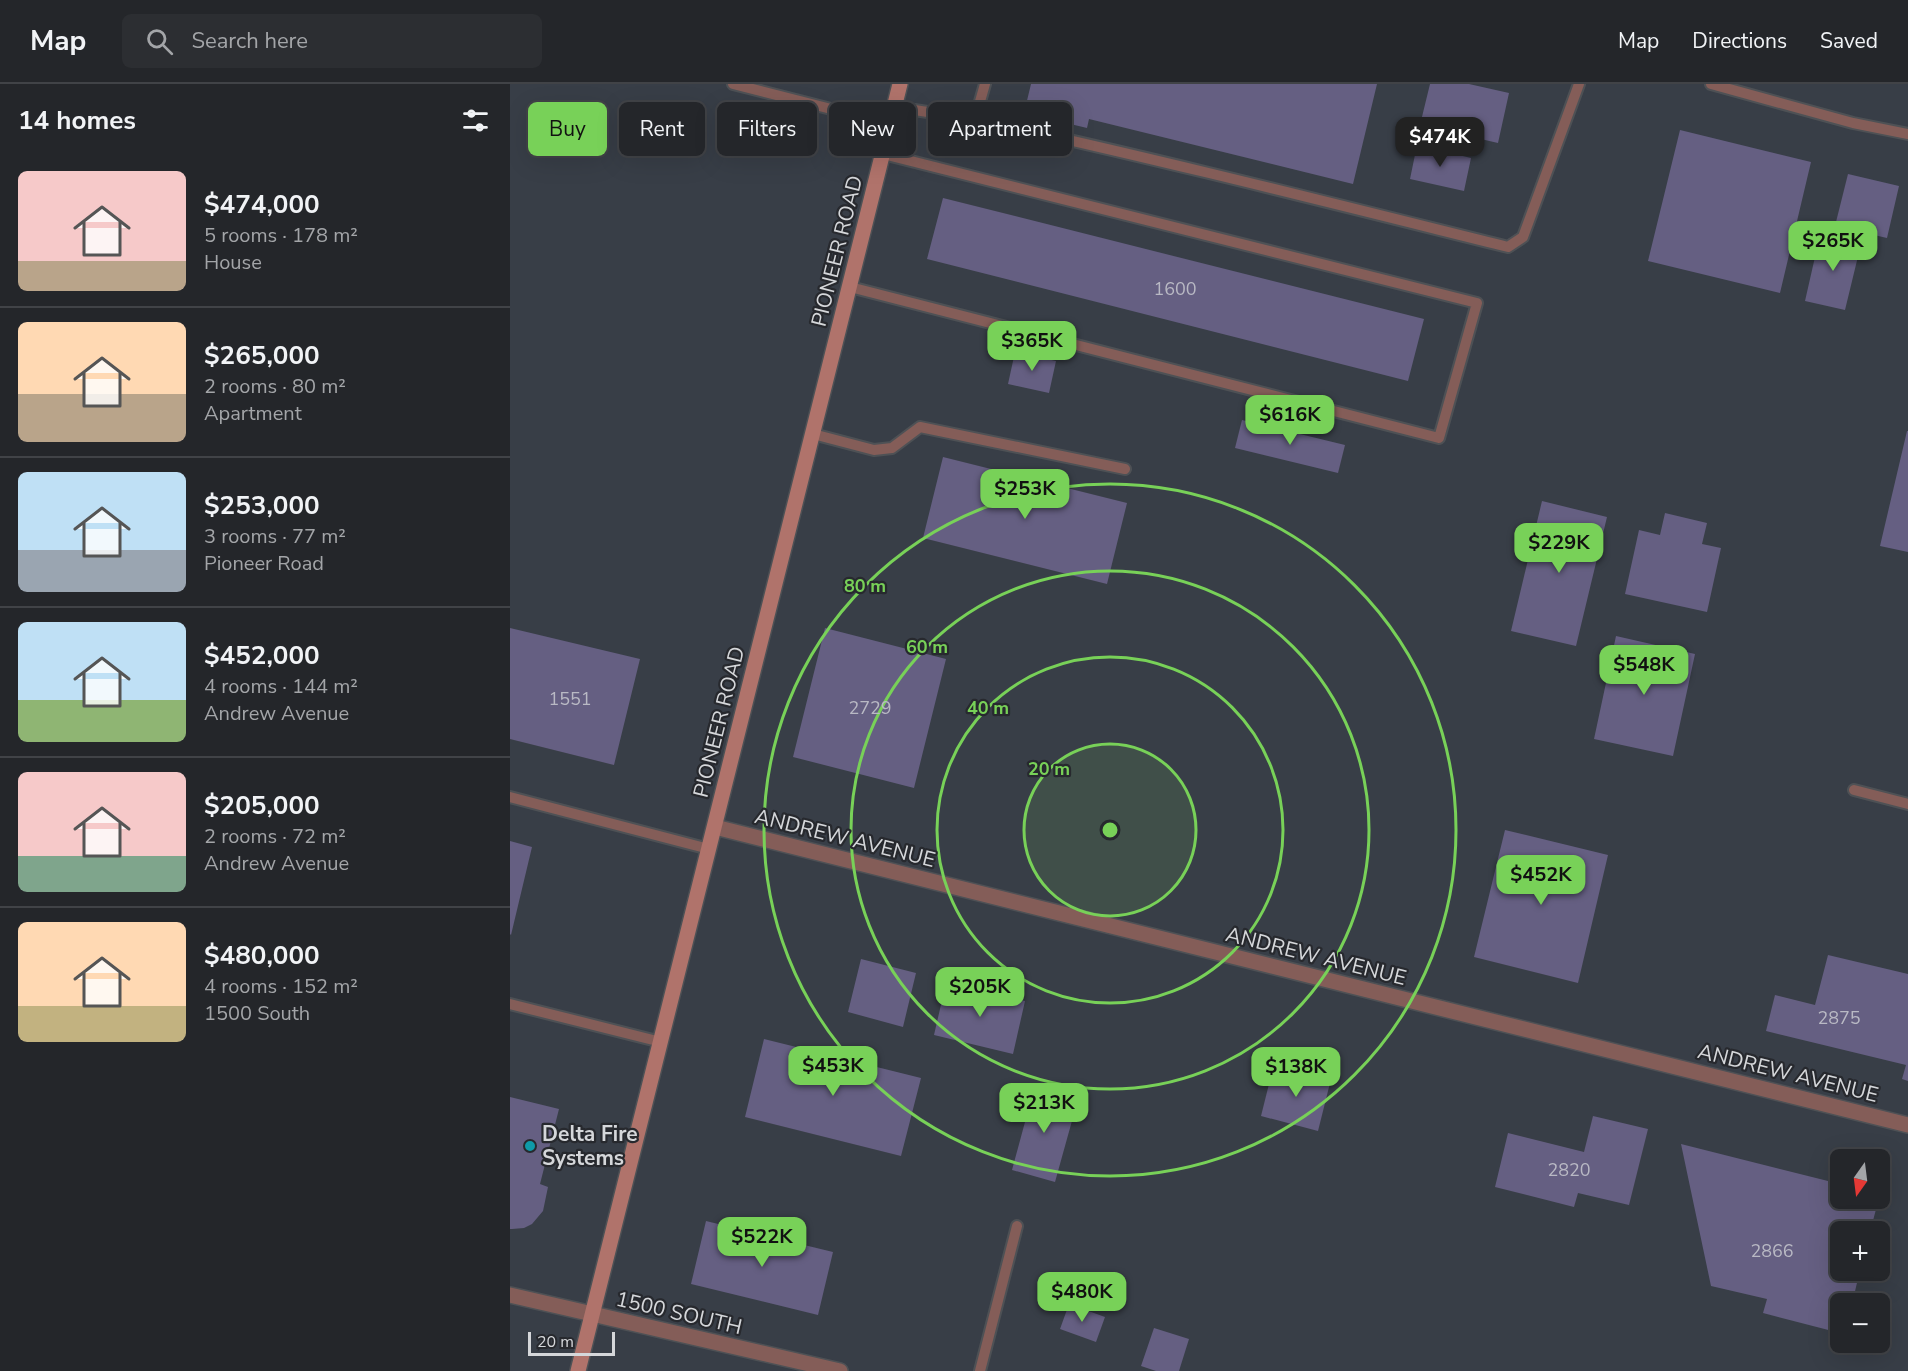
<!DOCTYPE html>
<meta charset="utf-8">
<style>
body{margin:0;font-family:"Nunito Sans",sans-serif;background:#2c2e32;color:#f1f3f6;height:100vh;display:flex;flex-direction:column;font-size:22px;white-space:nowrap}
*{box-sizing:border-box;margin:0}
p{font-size:20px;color:#a3a5a8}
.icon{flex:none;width:33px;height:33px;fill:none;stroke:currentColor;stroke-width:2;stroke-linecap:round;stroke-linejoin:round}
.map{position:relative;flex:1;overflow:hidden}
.side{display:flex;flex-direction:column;background:#24262a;width:510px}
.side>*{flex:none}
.guide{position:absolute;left:18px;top:18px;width:570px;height:54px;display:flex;gap:12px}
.needle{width:39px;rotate:194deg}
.tools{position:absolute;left:1320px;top:1065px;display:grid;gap:12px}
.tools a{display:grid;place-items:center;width:60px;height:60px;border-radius:9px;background:#24262a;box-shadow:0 6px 24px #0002,0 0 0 2px #414347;font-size:30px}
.scale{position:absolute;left:18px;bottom:15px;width:87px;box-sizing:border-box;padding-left:6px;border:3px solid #d5d7da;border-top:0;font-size:16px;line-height:21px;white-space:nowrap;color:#d5d7da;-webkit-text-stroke:4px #27292e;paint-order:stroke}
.price{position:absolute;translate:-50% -51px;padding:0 14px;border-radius:12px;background:#78d158;color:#111;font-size:20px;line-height:39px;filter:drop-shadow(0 2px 3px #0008)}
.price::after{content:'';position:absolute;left:50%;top:36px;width:18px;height:14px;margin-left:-9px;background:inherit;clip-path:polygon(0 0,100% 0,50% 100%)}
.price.on{background:#222;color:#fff}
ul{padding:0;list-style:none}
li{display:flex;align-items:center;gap:18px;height:150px;padding:0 18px}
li+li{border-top:2px solid #414347}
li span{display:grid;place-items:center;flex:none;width:168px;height:120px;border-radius:9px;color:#555}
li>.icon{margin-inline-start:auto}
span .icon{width:72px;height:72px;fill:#fffc;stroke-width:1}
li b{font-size:26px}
h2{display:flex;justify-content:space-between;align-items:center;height:72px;padding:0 18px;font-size:26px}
.chip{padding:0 21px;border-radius:9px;background:#24262a;box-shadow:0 6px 24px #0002,0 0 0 2px #414347;font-size:21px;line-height:54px}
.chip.on{background:#78d158;color:#111}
header{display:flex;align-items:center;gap:36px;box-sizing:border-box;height:84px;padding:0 30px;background:#24262a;border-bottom:2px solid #414347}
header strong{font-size:28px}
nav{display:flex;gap:33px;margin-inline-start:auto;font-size:21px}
.search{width:420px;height:54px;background:#2c2e32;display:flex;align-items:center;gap:15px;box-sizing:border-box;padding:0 21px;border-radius:9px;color:#a3a5a8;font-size:22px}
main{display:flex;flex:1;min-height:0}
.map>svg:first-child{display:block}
.built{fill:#383e47;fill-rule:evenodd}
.building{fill:#655f82}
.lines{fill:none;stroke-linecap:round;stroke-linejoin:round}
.service-casing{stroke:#4e5155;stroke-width:14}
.minor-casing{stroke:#4e5155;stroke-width:18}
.secondary-casing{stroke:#4e5155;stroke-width:18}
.service{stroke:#845d58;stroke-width:10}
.minor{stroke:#845d58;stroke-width:15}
.secondary{stroke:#b0736b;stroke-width:15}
.ring{fill:none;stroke:#78d158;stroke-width:3}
.culture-dot{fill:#0f9aa8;stroke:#27292e;stroke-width:2}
.labels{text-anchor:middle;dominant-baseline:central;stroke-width:4.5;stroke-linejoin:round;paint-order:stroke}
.number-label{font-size:18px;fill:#b9b9c4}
.street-label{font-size:21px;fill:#d5d7da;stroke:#27292e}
.poi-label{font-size:21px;font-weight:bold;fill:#d5d7da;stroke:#27292e;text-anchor:start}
.centre{fill:#78d158;stroke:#27292e;stroke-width:3}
.ring-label{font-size:18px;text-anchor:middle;font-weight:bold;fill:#78d158;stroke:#27292e;stroke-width:4.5;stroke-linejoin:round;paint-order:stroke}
</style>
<header>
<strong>Map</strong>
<div class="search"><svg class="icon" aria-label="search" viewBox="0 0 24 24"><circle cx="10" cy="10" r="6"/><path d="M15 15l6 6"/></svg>Search here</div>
<nav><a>Map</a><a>Directions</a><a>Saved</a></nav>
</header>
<main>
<section class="side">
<h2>14 homes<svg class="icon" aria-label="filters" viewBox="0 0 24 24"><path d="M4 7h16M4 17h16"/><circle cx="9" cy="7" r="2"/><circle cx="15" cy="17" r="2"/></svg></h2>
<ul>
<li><span style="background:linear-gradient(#f6c9c9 75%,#b9a48a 0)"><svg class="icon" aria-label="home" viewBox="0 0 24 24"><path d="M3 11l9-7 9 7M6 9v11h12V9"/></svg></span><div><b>$474,000</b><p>5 rooms · 178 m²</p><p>House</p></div></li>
<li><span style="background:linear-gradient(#ffd9b3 60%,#b9a48a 0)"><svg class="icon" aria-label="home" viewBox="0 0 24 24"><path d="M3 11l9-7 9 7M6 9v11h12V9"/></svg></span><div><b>$265,000</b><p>2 rooms · 80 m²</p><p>Apartment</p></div></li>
<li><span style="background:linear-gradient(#bfe0f5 65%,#9aa5b1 0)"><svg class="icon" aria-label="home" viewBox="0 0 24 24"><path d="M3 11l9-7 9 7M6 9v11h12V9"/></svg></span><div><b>$253,000</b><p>3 rooms · 77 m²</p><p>Pioneer Road</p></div></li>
<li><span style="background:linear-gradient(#bfe0f5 65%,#8fb573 0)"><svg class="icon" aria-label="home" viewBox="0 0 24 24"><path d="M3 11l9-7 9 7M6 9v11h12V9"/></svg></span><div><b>$452,000</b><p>4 rooms · 144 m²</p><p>Andrew Avenue</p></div></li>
<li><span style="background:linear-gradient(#f6c9c9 70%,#7fa58c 0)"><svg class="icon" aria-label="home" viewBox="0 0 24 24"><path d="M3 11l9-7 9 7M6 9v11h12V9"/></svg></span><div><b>$205,000</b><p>2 rooms · 72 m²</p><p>Andrew Avenue</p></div></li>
<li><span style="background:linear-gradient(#ffd9b3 70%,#c2b280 0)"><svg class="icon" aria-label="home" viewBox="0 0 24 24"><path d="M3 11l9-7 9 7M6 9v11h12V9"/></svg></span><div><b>$480,000</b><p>4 rooms · 152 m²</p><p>1500 South</p></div></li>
</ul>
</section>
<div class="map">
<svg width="1398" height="1287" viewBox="0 0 1398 1287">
<rect width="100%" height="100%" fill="#303338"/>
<path class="built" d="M0,0H1398V1287H0ZM1330,1076H1370V1114H1330ZM1330,1148H1370V1186H1330ZM1330,1220H1370V1258H1330Z"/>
<path class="building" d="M521,0H867L843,100L579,35L577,44L514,29Z
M920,0H959L999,9L988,59L910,41Z
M1170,46L1301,78L1270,209L1138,177Z
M907,61L961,74L954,107L900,95Z
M1338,90L1389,102L1377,154L1325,142Z
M433,114L914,235L898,297L417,175Z
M1310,151L1351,160L1335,226L1295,217Z
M505,268L546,277L539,309L498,300Z
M732,336L835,361L828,389L725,364Z
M1397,347H1398V468L1370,462Z
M433,373L617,419L597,500L413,454Z
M1032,417L1097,433L1066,562L1001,547Z
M1155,429L1197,439L1192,460L1211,464L1197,528L1115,510L1129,446L1150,451Z
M0,544L130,575L104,681L0,655Z
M315,544L436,575L404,704L283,673Z
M1106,552L1185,570L1163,672L1084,655Z
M995,746L1098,771L1068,899L964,873Z
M0,757L22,763L1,851L0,850Z
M1318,871L1398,890V997L1392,995L1396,981L1256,947L1265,911L1305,921Z
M351,875L406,889L393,943L338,928Z
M436,899L515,917L503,970L424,951Z
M254,955L411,994L391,1072L235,1033Z
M764,980L821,995L808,1047L751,1032Z
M525,1001L560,1011L556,1024L565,1026L545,1098L502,1086Z
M0,1013L49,1025L30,1100L38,1103L33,1127L22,1140L14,1144L2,1145H0Z
M1083,1032L1138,1045L1119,1121L1068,1109L1064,1123L985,1103L998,1049L1074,1068Z
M1171,1060L1330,1100V1114H1369L1360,1148H1330V1186H1350L1342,1220H1330V1249L1253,1229L1257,1215L1201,1202Z
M196,1137L323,1168L308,1231L181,1200Z
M559,1220L595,1233L586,1258L550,1245Z
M644,1244L679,1255L669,1287H646L631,1282Z"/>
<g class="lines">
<defs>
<path id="service" d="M223,0L380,40
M1201,0L1343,39L1398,50
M384,23L465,35L475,0
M465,35C644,74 821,119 998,163L1013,153L1069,0
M340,203L929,354L967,219L373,70
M303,350L364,366L382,364L410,343L615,385
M1344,706L1398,720
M0,713L199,765
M0,920L151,958
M470,1287L507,1142"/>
<path id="minor" d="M205,743L1398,1041
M0,1211L330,1287"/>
<path id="secondary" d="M68,1287L390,0"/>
</defs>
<use href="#service" class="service-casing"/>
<use href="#minor" class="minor-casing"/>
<use href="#secondary" class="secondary-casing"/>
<use href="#service" class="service"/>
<use href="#minor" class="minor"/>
<use href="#secondary" class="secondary"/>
</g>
<circle cx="600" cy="746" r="86" fill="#78d158" fill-opacity=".12"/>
<g class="ring">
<circle cx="600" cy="746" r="86"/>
<circle cx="600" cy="746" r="173"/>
<circle cx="600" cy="746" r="259"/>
<circle cx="600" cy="746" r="346"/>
</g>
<circle class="culture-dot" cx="20" cy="1062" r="6"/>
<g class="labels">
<g class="number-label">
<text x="665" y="205">1600</text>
<text x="60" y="615">1551</text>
<text x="360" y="624">2729</text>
<text x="1329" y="934">2875</text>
<text x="1059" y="1086">2820</text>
<text x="1262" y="1167">2866</text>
</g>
<g class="street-label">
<text transform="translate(327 167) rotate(-76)">PIONEER ROAD</text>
<text transform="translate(209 638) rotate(-76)">PIONEER ROAD</text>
<text transform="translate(335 754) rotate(14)">ANDREW AVENUE</text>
<text transform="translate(806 872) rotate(14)">ANDREW AVENUE</text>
<text transform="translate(1278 989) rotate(14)">ANDREW AVENUE</text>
<text transform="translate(169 1229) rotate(13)">1500 SOUTH</text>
</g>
<g class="poi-label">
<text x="32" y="1050">Delta Fire<tspan x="32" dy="24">Systems</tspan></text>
</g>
</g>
<circle cx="600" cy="746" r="9" class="centre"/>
<g class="ring-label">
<text x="355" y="508">80 m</text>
<text x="417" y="569">60 m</text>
<text x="478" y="630">40 m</text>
<text x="539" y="691">20 m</text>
</g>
</svg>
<div class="tools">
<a><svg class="needle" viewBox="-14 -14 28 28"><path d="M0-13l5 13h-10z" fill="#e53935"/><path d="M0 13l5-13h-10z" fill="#a3a5a8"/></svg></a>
<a>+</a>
<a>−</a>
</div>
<div class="scale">20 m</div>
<b class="price on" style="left:930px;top:84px">$474K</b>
<b class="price" style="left:1323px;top:188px">$265K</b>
<b class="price" style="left:522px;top:288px">$365K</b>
<b class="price" style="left:780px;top:362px">$616K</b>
<b class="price" style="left:515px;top:436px">$253K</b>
<b class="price" style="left:1049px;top:490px">$229K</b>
<b class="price" style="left:1134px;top:612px">$548K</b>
<b class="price" style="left:1031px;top:822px">$452K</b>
<b class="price" style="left:470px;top:934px">$205K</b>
<b class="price" style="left:323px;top:1013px">$453K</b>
<b class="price" style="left:786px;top:1014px">$138K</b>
<b class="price" style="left:534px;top:1050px">$213K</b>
<b class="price" style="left:252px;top:1184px">$522K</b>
<b class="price" style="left:572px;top:1239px">$480K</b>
<div class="guide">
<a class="chip on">Buy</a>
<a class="chip">Rent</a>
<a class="chip">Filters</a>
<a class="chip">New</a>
<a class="chip">Apartment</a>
</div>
</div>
</main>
